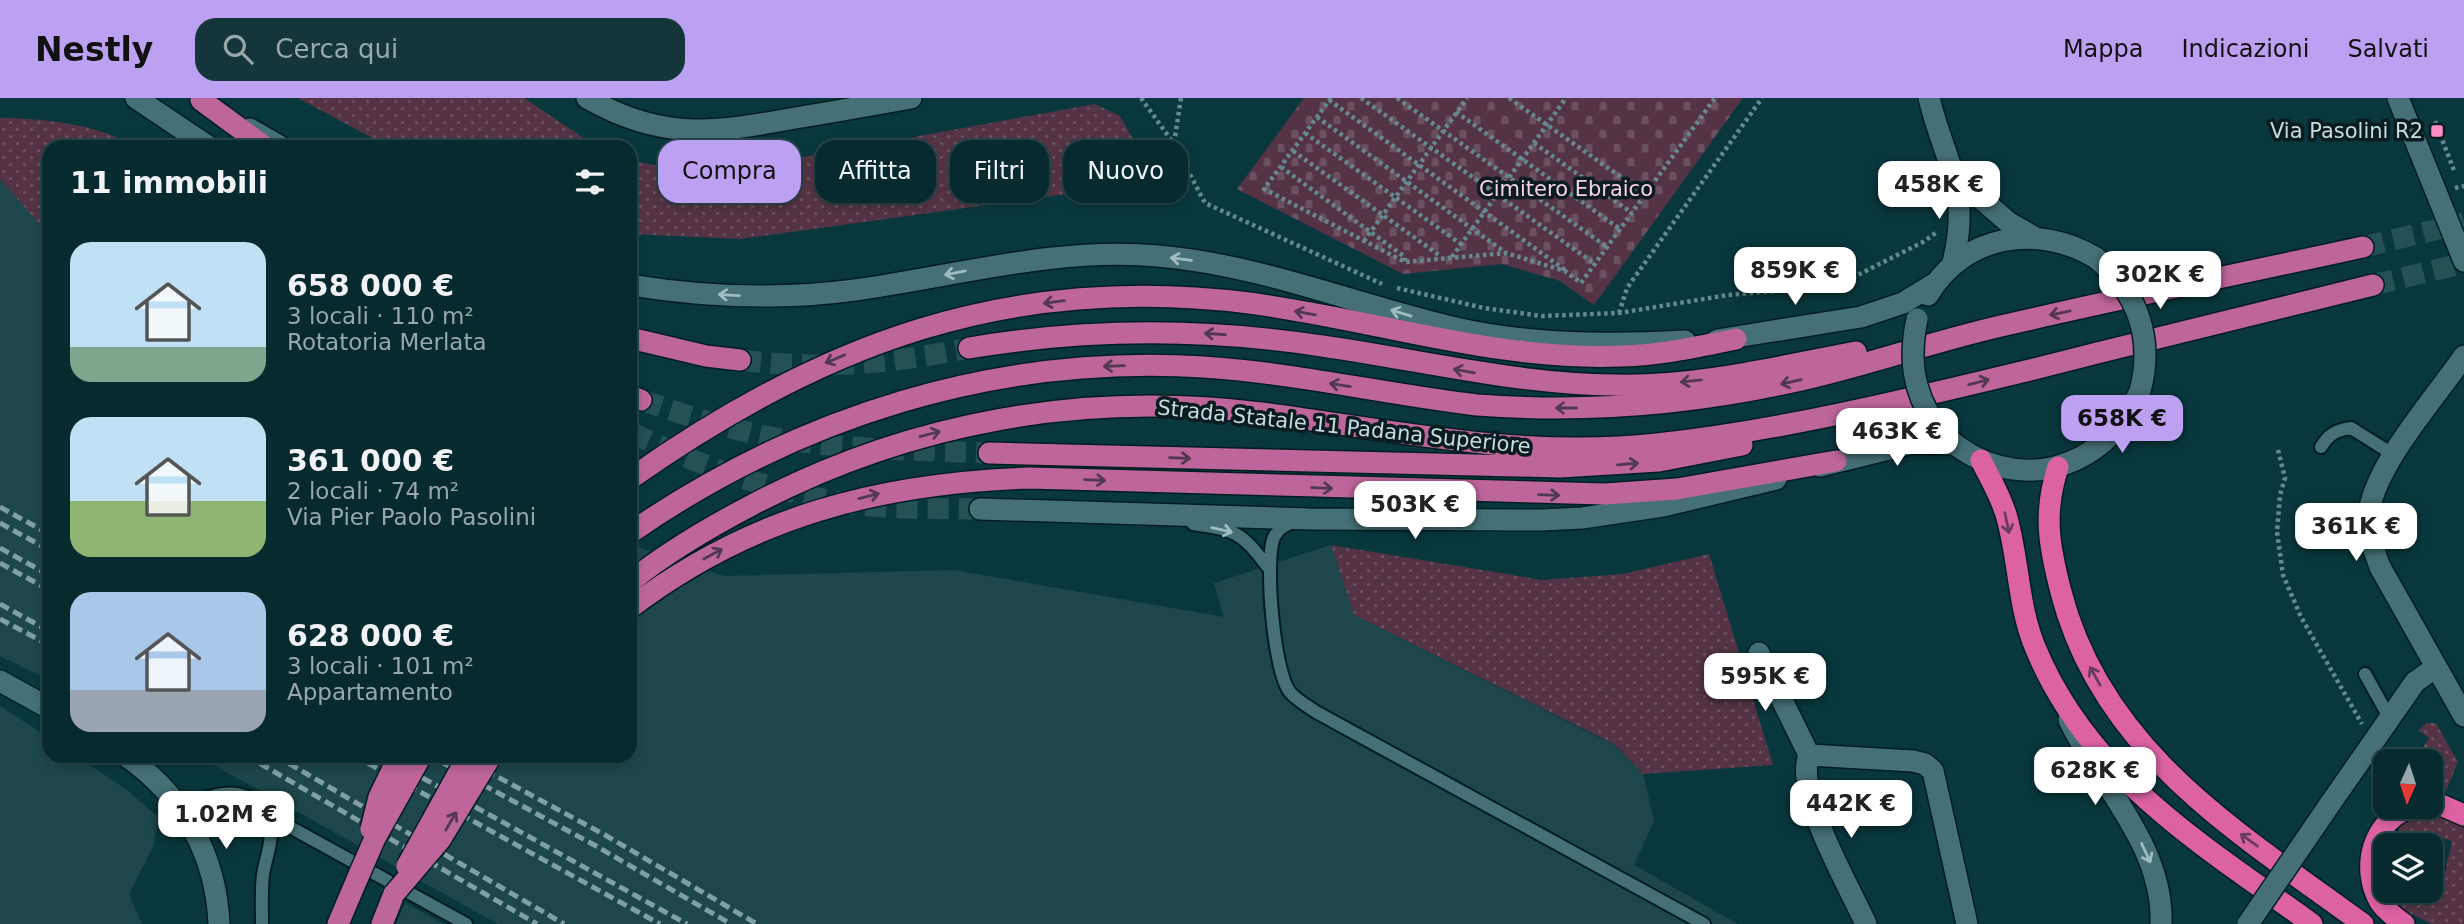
<!DOCTYPE html>
<html lang="it">
<meta charset="utf-8">
<style>
body{margin:0;font-family:"DejaVu Sans",sans-serif;background:#14363a;color:#f1f3f6;height:100vh;display:flex;flex-direction:column;font-size:26px;white-space:nowrap}
*{box-sizing:border-box;margin:0}
p{font-size:23px;color:#98a7aa}
.icon{flex:none;width:38px;height:38px;fill:none;stroke:currentColor;stroke-width:2;stroke-linecap:round;stroke-linejoin:round}
.map{position:relative;flex:1;overflow:hidden}
.side{position:absolute;left:42px;top:42px;width:595px;height:623px;display:flex;flex-direction:column;background:#062a2e;border-radius:21px;box-shadow:0 4px 10px #0003,0 0 0 2px #27464a}
.side>*{flex:none}
.hud{position:absolute;left:658px;top:42px;width:665px;height:63px;display:flex;gap:14px}
.needle{width:46px;rotate:183deg}
.fabs{position:absolute;left:2373px;top:651px;display:grid;gap:14px}
.fabs a{display:grid;place-items:center;width:70px;height:70px;border-radius:14px;background:#062a2e;box-shadow:0 4px 10px #0003,0 0 0 2px #27464a;font-size:35px}
.price{position:absolute;translate:-50% -60px;padding:0 16px;border-radius:14px;background:#fff;color:#222;font-size:23px;line-height:46px;filter:drop-shadow(0 2px 4px #0008)}
.price::after{content:'';position:absolute;left:50%;top:42px;width:21px;height:16px;margin-left:-10px;background:inherit;clip-path:polygon(0 0,100% 0,50% 100%)}
.price.current{background:#bca0f2;color:#111}
ul{padding:0;list-style:none}
li{display:flex;align-items:center;gap:21px;height:175px;padding:0 28px}
li span{display:grid;place-items:center;flex:none;width:196px;height:140px;border-radius:21px;color:#555}
li>.icon{margin-inline-start:auto}
span .icon{width:84px;height:84px;fill:#fffc;stroke-width:1}
li b{font-size:30px}
h2{display:flex;justify-content:space-between;align-items:center;height:84px;padding:0 28px;font-size:30px}
.pill{padding:0 24px;border-radius:21px;background:#062a2e;box-shadow:0 4px 10px #0003,0 0 0 2px #27464a;font-size:24px;line-height:63px}
.pill.current{background:#bca0f2;color:#111}
header{display:flex;align-items:center;gap:42px;box-sizing:border-box;height:98px;padding:0 35px;background:#bca0f2;color:#111}
header strong{font-size:33px}
nav{display:flex;gap:38px;margin-inline-start:auto;font-size:24px}
.search{width:490px;height:63px;background:#14363a;display:flex;align-items:center;gap:18px;box-sizing:border-box;padding:0 24px;border-radius:21px;color:#98a7aa;font-size:26px}
.map>svg:first-child{display:block}
.built{fill:#1d474c}
.grass{fill:url(#grass-dots)}
.cemetery{fill:url(#cemetery-stones)}
.lines{fill:none;stroke-linecap:round;stroke-linejoin:round}
.tertiary-tunnel{stroke:#245156;stroke-width:21;stroke-dasharray:21 10;stroke-linecap:butt}
.trunk-tunnel{stroke:#245156;stroke-width:21;stroke-dasharray:21 10;stroke-linecap:butt}
.service-casing{stroke:#001e22;stroke-width:16}
.minor-casing{stroke:#001e22;stroke-width:24}
.tertiary-casing{stroke:#001e22;stroke-width:24}
.trunk-casing{stroke:#001e22;stroke-width:24}
.motorway-casing{stroke:#001e22;stroke-width:24}
.path{stroke:#65898e;stroke-width:4.5;stroke-dasharray:3.5 3.5;stroke-linecap:butt}
.service{stroke:#457077;stroke-width:12}
.minor{stroke:#457077;stroke-width:21}
.tertiary{stroke:#457077;stroke-width:21}
.trunk{stroke:#be659b;stroke-width:21}
.motorway{stroke:#dd62a4;stroke-width:21}
.rail{stroke:#7f9fa3;stroke-width:5;stroke-dasharray:10 5;stroke-linecap:butt}
.minor-bridge-casing{stroke:#001e22;stroke-width:24;stroke-linecap:butt}
.tertiary-bridge-casing{stroke:#001e22;stroke-width:24;stroke-linecap:butt}
.trunk-bridge-casing{stroke:#001e22;stroke-width:24;stroke-linecap:butt}
.minor-bridge{stroke:#457077;stroke-width:21}
.tertiary-bridge{stroke:#457077;stroke-width:21}
.trunk-bridge{stroke:#be659b;stroke-width:21}
.oneway{stroke:#9fbcc0}
.oneway2{stroke:#523951}
.oneway3{stroke:#693c5b}
.poi-dot{fill:#fb8fc6;stroke:#0a1c1f;stroke-width:2.5}
.labels{text-anchor:middle;dominant-baseline:central;stroke-width:7;stroke-linejoin:round;paint-order:stroke}
.poi-label{font-size:21px;fill:#c6dde0;stroke:#0a1c1f;text-anchor:end}
.park-label{font-size:21px;fill:#f8d1e3;stroke:#0a1c1f}
.street-label{font-size:21px;fill:#c6dde0;stroke:#0a1c1f}
</style>
<header>
<strong>Nestly</strong>
<div class="search"><svg class="icon" aria-label="search" viewBox="0 0 24 24"><circle cx="10" cy="10" r="6"/><path d="M15 15l6 6"/></svg>Cerca qui</div>
<nav><a>Mappa</a><a>Indicazioni</a><a>Salvati</a></nav>
</header>
<div class="map">
<svg width="2464" height="826" viewBox="0 0 2464 826">
<defs>
<pattern id="grass-dots" width="8" height="8" patternUnits="userSpaceOnUse" patternTransform="scale(1.75)"><rect width="8" height="8" fill="#543444"/><path d="M2 2h.1M6 6h.1" fill="none" stroke="#6b515f" stroke-width="1.8" stroke-linecap="round"/></pattern>
<pattern id="cemetery-stones" width="16" height="16" patternUnits="userSpaceOnUse" patternTransform="scale(1.75)"><rect width="16" height="16" fill="#543444"/><path d="M2 7V4a2 2 0 0 1 4 0v3zM10 15v-3a2 2 0 0 1 4 0v3z" fill="#6b515f"/></pattern>
</defs>
<rect width="100%" height="100%" fill="#08383e"/>
<path class="built" d="M0,81L49,137V582L0,558Z
M630,446L725,478L954,472L1224,519L1214,485L1331,447L1354,517L1614,647L1643,676L1654,723L1634,767L1738,826H498L198,658H630Z
M0,608L49,640V658H76L127,692L158,719L153,749L129,796L142,826H0Z
M405,805L444,826H396Z"/>
<path class="grass" d="M298,0H524L597,49H389Z
M1095,6L1120,18L1146,64L1147,95L1059,97L740,141L630,136V62L687,74L748,69Z
M0,20C44,21 97,25 135,49H49V137L0,81Z
M1331,447L1542,482L1623,476L1709,456L1773,667L1643,676L1614,646L1354,517Z
M2427,625H2436L2458,664L2444,698L2431,694V663H2414L2429,640L2418,632Z
M2428,716L2455,722L2464,731V826H2431L2412,816L2404,819L2386,793H2416V796L2439,800L2452,743L2434,738L2431,749L2413,747L2399,732L2400,727Z"/>
<path class="cemetery" d="M1304,0H1743L1594,207L1560,183L1502,166L1403,176L1237,91Z"/>
<g class="lines">
<path class="tertiary-tunnel" d="M630,334C700,368 775,395 852,406C894,412 938,410 980,411"/>
<path class="trunk-tunnel" d="M2363,149L2464,125
M2373,187L2464,165
M740,262C821,272 889,266 969,250
M641,302C682,316 722,329 765,338C838,352 915,352 989,355"/>
<defs>
<path id="service" d="M2321,349C2329,336 2336,332 2351,330L2394,357
M1295,424C1286,426 1278,431 1274,439C1264,462 1274,576 1290,594C1296,602 1308,608 1316,614L1704,826
M1193,426C1236,432 1241,434 1267,468
M2365,576L2389,619
M184,712C193,707 203,701 213,698C241,689 271,705 271,734C271,749 265,763 263,777C261,793 262,810 262,826
M270,718L466,826
M2381,730L2403,747
M2431,766L2438,769L2433,794"/>
<path id="minor" d="M2398,0L2464,163
M2464,258C2436,299 2372,370 2369,417C2367,436 2374,452 2380,469L2464,618
M1759,555L1809,657C1794,695 1849,788 1866,826
M2069,622C2101,689 2164,748 2161,826
M1809,657L1913,663L1925,666L1933,673L1967,826
M2330,706L2415,584L2436,569"/>
<path id="tertiary" d="M136,0L209,49
M587,0C662,43 714,35 795,20C833,14 872,7 911,0
M1929,0C1946,69 1972,92 1952,168
M250,31L281,49
M1956,79L2008,124L2034,139
M630,187C704,199 781,202 855,192C956,178 1055,149 1158,158C1263,167 1359,208 1460,231C1534,247 1610,247 1685,243
M1928,197C1964,136 2038,125 2096,160
M1717,242L1861,219L1903,205L1934,186
M1945,338C2012,399 2105,375 2140,293
M1820,368L1913,345L1955,346
M980,411L1309,421L1542,422L1582,420L1663,408L1776,381
M0,583L49,610
M126,658C183,698 216,756 219,826"/>
<path id="trunk" d="M201,2L265,49
M630,240L706,258L740,262
M969,250C1088,230 1204,230 1322,248C1420,262 1516,286 1615,287C1696,289 1777,269 1856,254
M630,298L641,302
M989,355L1560,369L1659,363L1742,347
M630,381C822,245 1010,175 1249,205C1373,221 1495,263 1621,258C1661,257 1697,249 1736,241
M630,435C799,318 997,256 1204,269C1295,275 1386,296 1477,307C1583,315 1688,307 1792,284C1862,269 1931,244 2001,228C2122,200 2243,175 2363,149
M630,484C667,454 710,429 752,407C910,324 1083,293 1261,315C1393,332 1522,361 1657,346C1783,332 1906,302 2030,272C2144,243 2258,215 2373,187
M630,510C751,418 880,385 1030,380L1605,396L1677,391L1836,363
M338,826L358,779
M382,826L394,796"/>
<path id="motorway" d="M1981,362C1990,381 2002,400 2007,420C2019,463 2018,508 2035,549C2088,679 2204,748 2312,826
M2058,369C2043,415 2049,448 2061,494C2102,654 2239,735 2363,826
M2431,706L2441,707L2464,717
M2404,826C2396,820 2386,813 2380,804C2360,769 2373,722 2412,709"/>
</defs>
<use href="#service" class="service-casing"/>
<use href="#minor" class="minor-casing"/>
<use href="#tertiary" class="tertiary-casing"/>
<use href="#trunk" class="trunk-casing"/>
<use href="#motorway" class="motorway-casing"/>
<path class="path" d="M1141,0L1174,46L1205,105L1382,186
M1331,0L1264,91L1405,164L1506,155L1565,173L1581,185L1715,0
M1361,0L1595,166
M1397,0L1607,149
M1509,0L1645,96
M1329,2L1565,172
M1456,14L1620,131
M1317,19L1506,155
M2435,23L2455,75
M1305,35L1461,146
M1174,45L1181,0
M1534,45L1632,115
M1293,53L1439,157L1440,160
M1281,69L1405,159V164
M2455,90L2464,88
M1364,143L1467,0
M1452,159L1566,0
M1397,190L1484,210L1542,218L1619,215L1728,197L1836,188L1923,144L1937,134
M1619,215L1627,190L1762,0
M2278,352L2285,380L2280,397L2277,434L2283,477L2301,519L2362,626"/>
<use href="#service" class="service"/>
<use href="#minor" class="minor"/>
<use href="#tertiary" class="tertiary"/>
<use href="#trunk" class="trunk"/>
<use href="#motorway" class="motorway"/>
<path class="rail" d="M0,409L49,436
M0,425L49,452
M0,450L49,477
M0,465L49,492
M0,506L49,533
M0,521L49,547
M247,658L537,826
M276,658L564,826
M355,658L660,826
M383,658L687,826
M430,658L596,748L731,826
M459,658L605,737L757,826"/>
<defs>
<path id="minor-bridge" d="M2248,826L2330,706"/>
<path id="tertiary-bridge" d="M2096,160C2138,194 2154,241 2140,293
M1917,221C1909,259 1912,292 1935,326"/>
<path id="trunk-bridge" d="M371,731L379,699L399,658
M407,768L468,658
M358,779L375,740L421,658
M394,796L440,742L491,658"/>
</defs>
<use href="#minor-bridge" class="minor-bridge-casing"/>
<use href="#tertiary-bridge" class="tertiary-bridge-casing"/>
<use href="#trunk-bridge" class="trunk-bridge-casing"/>
<use href="#minor-bridge" class="minor-bridge"/>
<use href="#tertiary-bridge" class="tertiary-bridge"/>
<use href="#trunk-bridge" class="trunk-bridge"/>
</g>
<defs><path id="oneway-shaft" d="M-6 0H5M1.5-3L5.5 0L1.5 3" fill="none" stroke-width="1.6" stroke-linecap="round" stroke-linejoin="round" transform="scale(1.75)"/></defs>
<g class="oneway">
<use href="#oneway-shaft" transform="translate(1181 161) rotate(-173)"/>
<use href="#oneway-shaft" transform="translate(955 175) rotate(169)"/>
<use href="#oneway-shaft" transform="translate(729 197) rotate(-177)"/>
<use href="#oneway-shaft" transform="translate(1401 215) rotate(-163)"/>
<use href="#oneway-shaft" transform="translate(1222 432) rotate(13)"/>
<use href="#oneway-shaft" transform="translate(2146 755) rotate(65)"/>
</g>
<g class="oneway2">
<use href="#oneway-shaft" transform="translate(1054 204) rotate(173)"/>
<use href="#oneway-shaft" transform="translate(1305 215) rotate(-170)"/>
<use href="#oneway-shaft" transform="translate(2060 215) rotate(168)"/>
<use href="#oneway-shaft" transform="translate(1215 236) rotate(-176)"/>
<use href="#oneway-shaft" transform="translate(835 261) rotate(157)"/>
<use href="#oneway-shaft" transform="translate(1114 268) rotate(178)"/>
<use href="#oneway-shaft" transform="translate(1464 273) rotate(-170)"/>
<use href="#oneway-shaft" transform="translate(1691 283) rotate(174)"/>
<use href="#oneway-shaft" transform="translate(1791 284) rotate(167)"/>
<use href="#oneway-shaft" transform="translate(1979 284) rotate(-14)"/>
<use href="#oneway-shaft" transform="translate(1340 287) rotate(-171)"/>
<use href="#oneway-shaft" transform="translate(1566 310) rotate(-180)"/>
<use href="#oneway-shaft" transform="translate(930 336) rotate(-15)"/>
<use href="#oneway-shaft" transform="translate(1180 360) rotate(2)"/>
<use href="#oneway-shaft" transform="translate(1628 366) rotate(-5)"/>
<use href="#oneway-shaft" transform="translate(1095 382) rotate(2)"/>
<use href="#oneway-shaft" transform="translate(1322 390) rotate(2)"/>
<use href="#oneway-shaft" transform="translate(1549 397) rotate(2)"/>
<use href="#oneway-shaft" transform="translate(869 398) rotate(-14)"/>
<use href="#oneway-shaft" transform="translate(713 456) rotate(-29)"/>
<use href="#oneway-shaft" transform="translate(451 723) rotate(-60)"/>
</g>
<g class="oneway3">
<use href="#oneway-shaft" transform="translate(2007 425) rotate(78)"/>
<use href="#oneway-shaft" transform="translate(2095 578) rotate(-119)"/>
<use href="#oneway-shaft" transform="translate(2249 742) rotate(-144)"/>
</g>
<rect class="poi-dot" x="2430" y="26" width="14" height="14" rx="3.5"/>
<g class="labels">
<g class="poi-label">
<text x="2423" y="33">Via Pasolini R2</text>
</g>
<g class="park-label">
<text x="1566" y="91">Cimitero Ebraico</text>
</g>
<g class="street-label">
<text transform="translate(1344 329) rotate(6)">Strada Statale 11 Padana Superiore</text>
</g>
</g>
</svg>
<div class="fabs">
<a><svg class="needle" viewBox="-14 -14 28 28"><path d="M0-13l5 13h-10z" fill="#e53935"/><path d="M0 13l5-13h-10z" fill="#98a7aa"/></svg></a>
<a><svg class="icon" aria-label="layers" viewBox="0 0 24 24"><path d="M12 4l9 5-9 5-9-5zM3 14l9 5 9-5"/></svg></a>
</div>
<b class="price" style="left:1939px;top:123px">458K €</b>
<b class="price" style="left:1795px;top:209px">859K €</b>
<b class="price" style="left:2160px;top:213px">302K €</b>
<b class="price current" style="left:2122px;top:357px">658K €</b>
<b class="price" style="left:1897px;top:370px">463K €</b>
<b class="price" style="left:1415px;top:443px">503K €</b>
<b class="price" style="left:2356px;top:465px">361K €</b>
<b class="price" style="left:1765px;top:615px">595K €</b>
<b class="price" style="left:2095px;top:709px">628K €</b>
<b class="price" style="left:1851px;top:742px">442K €</b>
<b class="price" style="left:226px;top:753px">1.02M €</b>
<div class="hud">
<a class="pill current">Compra</a>
<a class="pill">Affitta</a>
<a class="pill">Filtri</a>
<a class="pill">Nuovo</a>
</div>
<section class="side">
<h2>11 immobili<svg class="icon" aria-label="filters" viewBox="0 0 24 24"><path d="M4 7h16M4 17h16"/><circle cx="9" cy="7" r="2"/><circle cx="15" cy="17" r="2"/></svg></h2>
<ul>
<li><span style="background:linear-gradient(#bfe0f5 75%,#7fa58c 0)"><svg class="icon" aria-label="home" viewBox="0 0 24 24"><path d="M3 11l9-7 9 7M6 9v11h12V9"/></svg></span><div><b>658 000 €</b><p>3 locali · 110 m²</p><p>Rotatoria Merlata</p></div></li>
<li><span style="background:linear-gradient(#bfe0f5 60%,#8fb573 0)"><svg class="icon" aria-label="home" viewBox="0 0 24 24"><path d="M3 11l9-7 9 7M6 9v11h12V9"/></svg></span><div><b>361 000 €</b><p>2 locali · 74 m²</p><p>Via Pier Paolo Pasolini</p></div></li>
<li><span style="background:linear-gradient(#a9c7e8 70%,#9aa5b1 0)"><svg class="icon" aria-label="home" viewBox="0 0 24 24"><path d="M3 11l9-7 9 7M6 9v11h12V9"/></svg></span><div><b>628 000 €</b><p>3 locali · 101 m²</p><p>Appartamento</p></div></li>
</ul>
</section>
</div>
